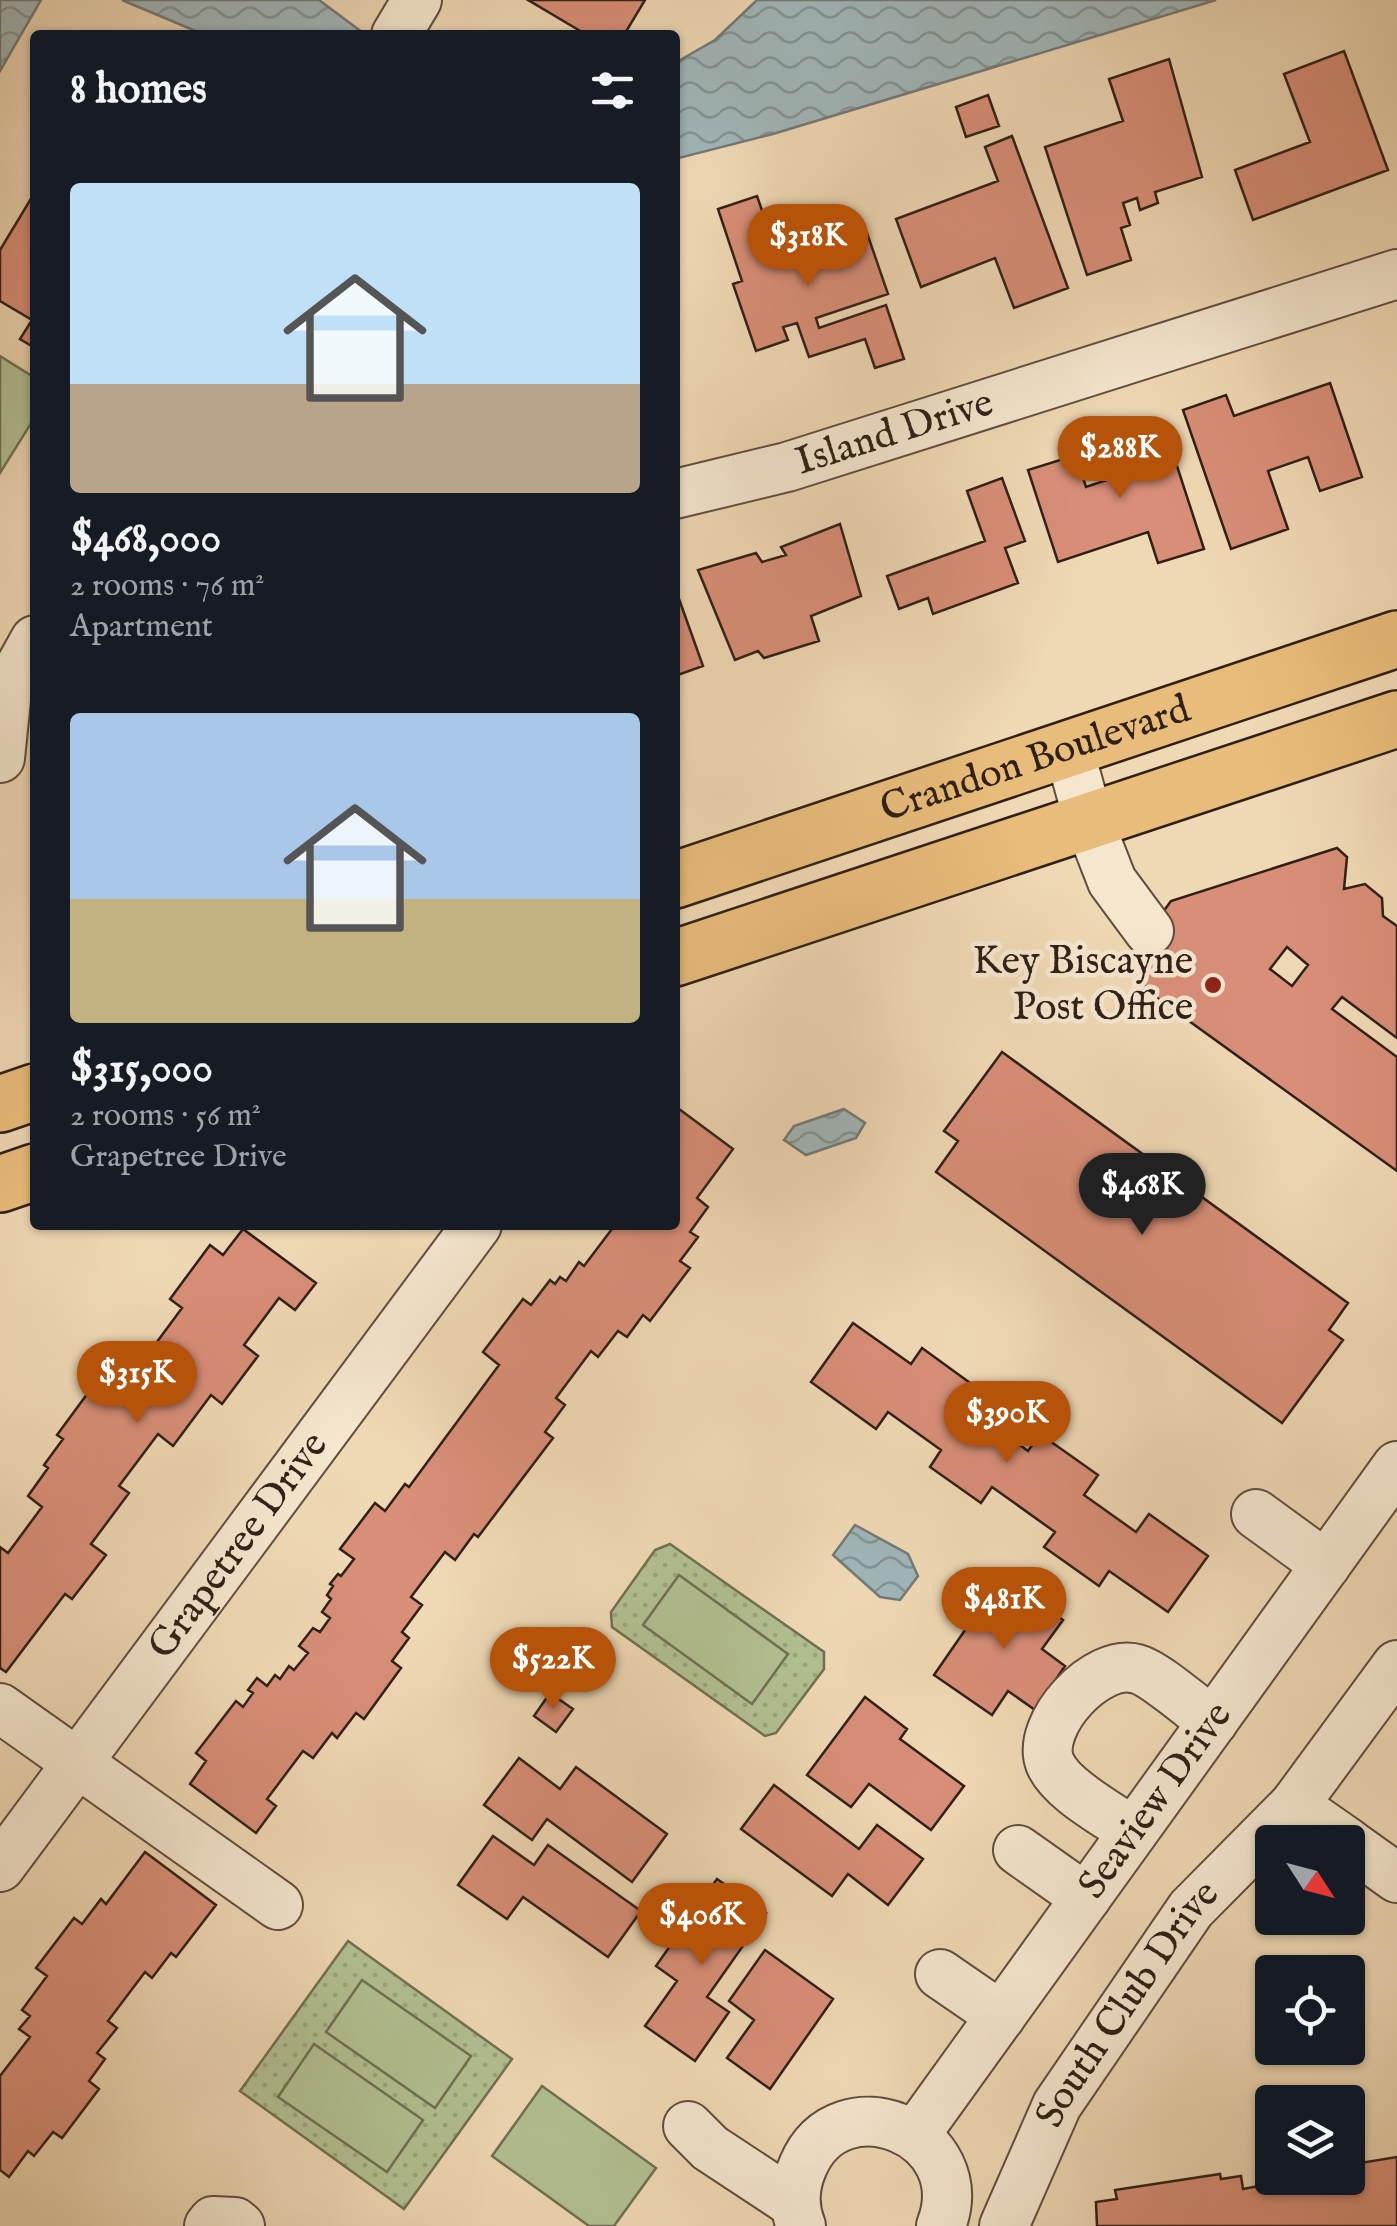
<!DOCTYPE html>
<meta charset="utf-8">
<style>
body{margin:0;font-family:"IM FELL English",serif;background:#20242c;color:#f1f3f6;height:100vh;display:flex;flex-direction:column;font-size:38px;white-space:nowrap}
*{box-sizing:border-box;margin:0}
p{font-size:32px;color:#9ea1a6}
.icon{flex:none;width:55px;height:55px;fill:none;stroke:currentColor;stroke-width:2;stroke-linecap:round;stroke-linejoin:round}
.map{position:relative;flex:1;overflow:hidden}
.sheet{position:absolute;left:30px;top:30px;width:650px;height:1200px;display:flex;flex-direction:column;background:#171b24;border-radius:10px;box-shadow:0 2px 8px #0004}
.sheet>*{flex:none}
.needle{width:65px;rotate:126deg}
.buttons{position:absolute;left:1255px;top:1825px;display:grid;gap:20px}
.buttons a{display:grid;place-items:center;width:110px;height:110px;border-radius:10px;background:#171b24;box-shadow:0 2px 8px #0004;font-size:50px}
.price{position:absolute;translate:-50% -85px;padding:0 22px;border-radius:35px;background:#b45309;color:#fff;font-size:32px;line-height:65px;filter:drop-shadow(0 2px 5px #0008)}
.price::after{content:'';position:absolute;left:50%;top:60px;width:30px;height:22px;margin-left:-15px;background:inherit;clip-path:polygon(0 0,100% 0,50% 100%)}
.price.on{background:#222;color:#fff}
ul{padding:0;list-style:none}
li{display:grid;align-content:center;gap:20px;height:530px;padding:0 40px}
li span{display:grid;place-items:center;height:310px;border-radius:10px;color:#555}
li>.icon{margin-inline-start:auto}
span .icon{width:180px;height:180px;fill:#fffc;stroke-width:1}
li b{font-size:42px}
h2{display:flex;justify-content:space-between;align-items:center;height:120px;padding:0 40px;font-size:42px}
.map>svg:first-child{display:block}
.grass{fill:url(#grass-dots);stroke:#707054;stroke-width:2.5}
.garden{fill:#b2c092;stroke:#707054;stroke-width:2.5}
.water{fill:url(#water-waves);stroke:#737a78;stroke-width:2.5}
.building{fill:#d88e77;stroke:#2f2016;stroke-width:2.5;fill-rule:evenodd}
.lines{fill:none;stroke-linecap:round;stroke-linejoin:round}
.minor-casing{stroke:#5f4e3e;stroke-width:52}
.major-casing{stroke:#2f2016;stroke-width:60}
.minor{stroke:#f5e6ce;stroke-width:48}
.major{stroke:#e8bc7a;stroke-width:55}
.poi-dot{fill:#8f2418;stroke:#f5e6ce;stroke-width:4}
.labels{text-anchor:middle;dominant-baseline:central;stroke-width:9;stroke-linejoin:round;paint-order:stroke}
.street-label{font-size:40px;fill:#2f2016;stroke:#f5e6ce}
.poi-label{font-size:40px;fill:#2f2016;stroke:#f5e6ce;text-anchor:end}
</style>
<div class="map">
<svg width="1397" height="2226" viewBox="0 0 1397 2226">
<defs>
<pattern id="grass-dots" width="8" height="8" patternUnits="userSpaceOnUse" patternTransform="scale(2.5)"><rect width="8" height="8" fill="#b2c092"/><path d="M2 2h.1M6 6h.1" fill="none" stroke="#99a57d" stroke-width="1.8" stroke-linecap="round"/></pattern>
<pattern id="water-waves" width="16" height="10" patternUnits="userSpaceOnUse" patternTransform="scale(2.5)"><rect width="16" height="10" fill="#a0b6b9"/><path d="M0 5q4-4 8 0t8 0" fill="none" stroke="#839495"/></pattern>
</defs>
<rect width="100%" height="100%" fill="#efd8b4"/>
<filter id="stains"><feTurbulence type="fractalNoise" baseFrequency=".002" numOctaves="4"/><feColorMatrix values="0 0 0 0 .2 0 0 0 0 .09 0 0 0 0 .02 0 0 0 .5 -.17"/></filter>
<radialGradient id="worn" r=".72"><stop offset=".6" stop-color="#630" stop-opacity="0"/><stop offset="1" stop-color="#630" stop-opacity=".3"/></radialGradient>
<path class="grass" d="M670,1544L824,1652V1669L776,1733L765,1736L612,1627L611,1612L655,1550Z
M348,1941L512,2059L404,2209L240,2091Z"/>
<path class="garden" d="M0,356L35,378V417L0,473Z
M679,1575L788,1654L752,1704L643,1625Z
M362,1980L471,2056L435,2108L326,2032Z
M314,2044L423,2120L387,2172L278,2097Z
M542,2086L656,2168L614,2226H589L492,2156Z"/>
<path class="water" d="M0,0H41L0,71Z
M122,0H319L366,35H205Z
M757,0H1216L773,134L675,159V63L715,40Z
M844,1109L865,1123L856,1138L806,1155L784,1140L794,1126Z
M855,1525L908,1554L918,1576L900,1600L880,1597L833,1555Z"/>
<path class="building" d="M528,0H645L624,35H587Z
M1344,51L1388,170L1253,220L1235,170L1310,142L1284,74Z
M1169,59L1202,177L1155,192L1158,203L1140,210L1137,198L1123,203L1130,225L1121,228L1131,260L1087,275L1045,147L1123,121L1109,79Z
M988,95L999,126L966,137L956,107Z
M1012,136L1068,288L1014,308L995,258L921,287L896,219L998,181L985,147Z
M35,192V348L20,339L32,320L0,301V250Z
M757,196L780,262L867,233L888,294L816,318L819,328L886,305L904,359L875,368L865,339L809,357L797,323L783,327L788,340L756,351L733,284L742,281L718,209Z
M1330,383L1362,477L1320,491L1308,457L1268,471L1288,529L1231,549L1183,410L1226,395L1234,416Z
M1163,423L1204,549L1158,563L1148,532L1058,562L1028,470L1076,455L1086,487L1125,474L1114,439Z
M1002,478L1025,541L1005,548L1018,583L933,614L928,598L899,609L887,576L985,541L967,491Z
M840,524L861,596L811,616L819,641L764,658L758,651L735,660L698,570L756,553L762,562L786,555L781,547Z
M679,599L703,666L675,676V601Z
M1337,848L1347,857L1344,889L1365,884L1382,898L1383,916L1397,926V1038L1342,997L1332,1009L1397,1057V1171L1146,990L1137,947L1171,901ZM1287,947L1308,965L1292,986L1270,969Z
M1002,1052L1348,1303L1329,1330L1343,1340L1282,1423L936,1172L958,1141L944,1131Z
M675,1106L733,1149L697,1198L708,1207L690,1232L698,1237L680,1261L690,1268L650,1321L643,1315L627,1337L618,1331L598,1357L591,1351L556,1398L565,1405L545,1432L553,1438L478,1537L474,1534L455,1560L445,1552L411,1597L422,1605L402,1632L409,1638L392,1661L401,1668L364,1719L356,1713L337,1738L332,1733L313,1758L303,1751L267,1799L276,1806L256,1833L190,1784L206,1761L196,1753L236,1701L243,1707L253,1693L248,1690L257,1678L267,1686L275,1675L280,1679L289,1666L294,1670L308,1653L299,1646L313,1628L320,1632L330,1618L322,1612L331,1599L327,1595L333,1586L330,1584L338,1574L341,1576L354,1559L340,1549L375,1503L385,1511L405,1484L409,1487L499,1365L483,1352L523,1299L531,1305L550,1280L555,1284L560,1277L566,1281L579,1262L584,1266L615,1225H675Z
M243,1229L316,1283L295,1310L279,1298L244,1345L258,1356L222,1404L211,1395L173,1446L158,1434L119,1486L129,1493L91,1544L106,1555L72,1599L65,1594L6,1672L0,1668V1547L8,1553L42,1507L28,1496L48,1468L44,1465L63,1439L57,1435L110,1363L120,1370L141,1343L151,1350L182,1308L170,1299L210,1245L223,1255Z
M853,1323L911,1364L922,1348L984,1393L972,1410L1028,1451L1040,1434L1098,1475L1084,1495L1136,1532L1149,1514L1208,1556L1168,1612L1109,1571L1099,1586L1044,1547L1055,1532L992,1487L981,1503L930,1467L941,1450L888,1412L876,1429L811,1382Z
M1001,1578L1063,1620L1042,1649L1065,1666L1035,1710L1008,1691L992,1715L934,1675Z
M550,1693L573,1709L556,1732L534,1716Z
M865,1697L907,1729L900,1739L964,1786L931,1830L869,1784L851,1807L807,1775Z
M519,1758L560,1789L576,1767L667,1834L632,1882L547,1819L532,1840L484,1805Z
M774,1785L859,1849L877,1825L923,1859L888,1905L848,1874L832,1896L741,1829Z
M493,1836L534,1865L548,1845L641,1911L608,1957L523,1897L507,1919L458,1885Z
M145,1852L216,1905L176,1957L171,1953L152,1978L145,1972L108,2021L117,2028L97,2053L105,2059L89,2081L99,2089L62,2138L53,2132L34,2156L28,2151L9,2177L0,2170V2076L30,2037L19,2029L30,2016L22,2010L47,1976L36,1968L74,1918L82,1924L101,1899L106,1904Z
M717,1879L766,1913L707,1997L729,2012L695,2061L645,2026L677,1981L656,1966Z
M765,1950L833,1999L770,2089L727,2058L754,2020L729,2001Z
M1397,2157V2226H1097L1096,2202L1117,2199L1115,2190L1220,2174L1221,2179L1241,2176L1243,2189L1264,2185L1263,2178L1272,2177L1348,2178V2165Z"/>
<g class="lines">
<defs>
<g id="minor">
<path d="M396,35L417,0"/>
<path id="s1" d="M675,494L787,467L1397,274"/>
<path d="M1069,750L1089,822L1112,881L1149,931"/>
<path d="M0,758L7,690L35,640"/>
<path d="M1256,1514L1326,1565"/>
<path d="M0,1708L278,1905"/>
<path d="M1294,1805L1347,1842"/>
<path d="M1133,1832C1110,1815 1061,1790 1050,1763C1035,1725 1097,1657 1137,1669C1154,1673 1196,1710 1213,1722"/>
<path d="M1348,1843L1397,1878"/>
<path d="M1018,1850L1086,1898"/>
<path id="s2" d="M0,1867L477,1225"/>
<path d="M940,1974L1001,2016"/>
<path d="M688,2126L710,2148L795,2204"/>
<path id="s3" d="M915,2135L1397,1466"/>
<path d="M209,2226L213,2221L235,2222L240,2226"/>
<path d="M801,2226C793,2206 794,2186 803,2166C840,2078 977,2133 941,2226"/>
<path id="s4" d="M1004,2226L1057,2105L1191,1909L1294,1805L1397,1665"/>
</g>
<g id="major">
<path id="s5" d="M675,880L1397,639"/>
<path d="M675,958L1397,719"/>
<path d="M0,1104L35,1092"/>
<path d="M0,1184L35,1172"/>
</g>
</defs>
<use href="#minor" class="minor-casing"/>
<use href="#major" class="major-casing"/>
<use href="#minor" class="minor"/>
<use href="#major" class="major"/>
</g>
<circle class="poi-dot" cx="1213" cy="985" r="10"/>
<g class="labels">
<g class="street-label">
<text stroke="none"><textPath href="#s1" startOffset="228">Island Drive</textPath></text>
<text stroke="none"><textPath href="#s5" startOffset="380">Crandon Boulevard</textPath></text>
<text stroke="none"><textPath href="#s2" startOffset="400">Grapetree Drive</textPath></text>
<text stroke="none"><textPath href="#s3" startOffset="412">Seaview Drive</textPath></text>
<text stroke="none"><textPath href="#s4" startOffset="255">South Club Drive</textPath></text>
</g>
<g class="poi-label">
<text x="1193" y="962">Key Biscayne<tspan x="1193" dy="46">Post Office</tspan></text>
</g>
</g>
<rect width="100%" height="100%" filter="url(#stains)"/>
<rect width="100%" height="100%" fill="url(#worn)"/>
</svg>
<div class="buttons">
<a><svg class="needle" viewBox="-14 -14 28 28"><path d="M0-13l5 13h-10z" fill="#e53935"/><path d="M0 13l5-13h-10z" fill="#9ea1a6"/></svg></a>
<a><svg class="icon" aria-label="locate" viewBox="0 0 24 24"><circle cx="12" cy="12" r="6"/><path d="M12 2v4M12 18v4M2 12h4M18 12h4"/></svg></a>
<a><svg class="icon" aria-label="layers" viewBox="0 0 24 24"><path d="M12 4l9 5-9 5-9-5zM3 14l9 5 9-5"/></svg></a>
</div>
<b class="price" style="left:808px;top:289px">$318K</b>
<b class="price" style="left:1120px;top:501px">$288K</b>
<b class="price on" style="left:1142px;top:1238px">$468K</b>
<b class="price" style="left:137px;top:1426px">$315K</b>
<b class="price" style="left:1007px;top:1466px">$390K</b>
<b class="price" style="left:1004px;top:1652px">$481K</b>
<b class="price" style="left:553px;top:1712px">$522K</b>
<b class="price" style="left:702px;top:1968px">$406K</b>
<section class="sheet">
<h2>8 homes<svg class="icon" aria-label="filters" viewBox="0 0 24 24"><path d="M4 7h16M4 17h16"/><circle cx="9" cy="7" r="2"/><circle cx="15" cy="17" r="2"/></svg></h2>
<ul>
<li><span style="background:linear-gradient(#bfe0f5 65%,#b9a48a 0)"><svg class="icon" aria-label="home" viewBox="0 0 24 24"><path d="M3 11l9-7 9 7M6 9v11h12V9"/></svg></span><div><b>$468,000</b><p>2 rooms · 76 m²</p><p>Apartment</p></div></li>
<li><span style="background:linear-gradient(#a9c7e8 60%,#c2b280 0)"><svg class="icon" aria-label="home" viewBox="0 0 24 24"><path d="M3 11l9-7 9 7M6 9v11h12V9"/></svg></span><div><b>$315,000</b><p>2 rooms · 56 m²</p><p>Grapetree Drive</p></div></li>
</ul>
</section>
</div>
